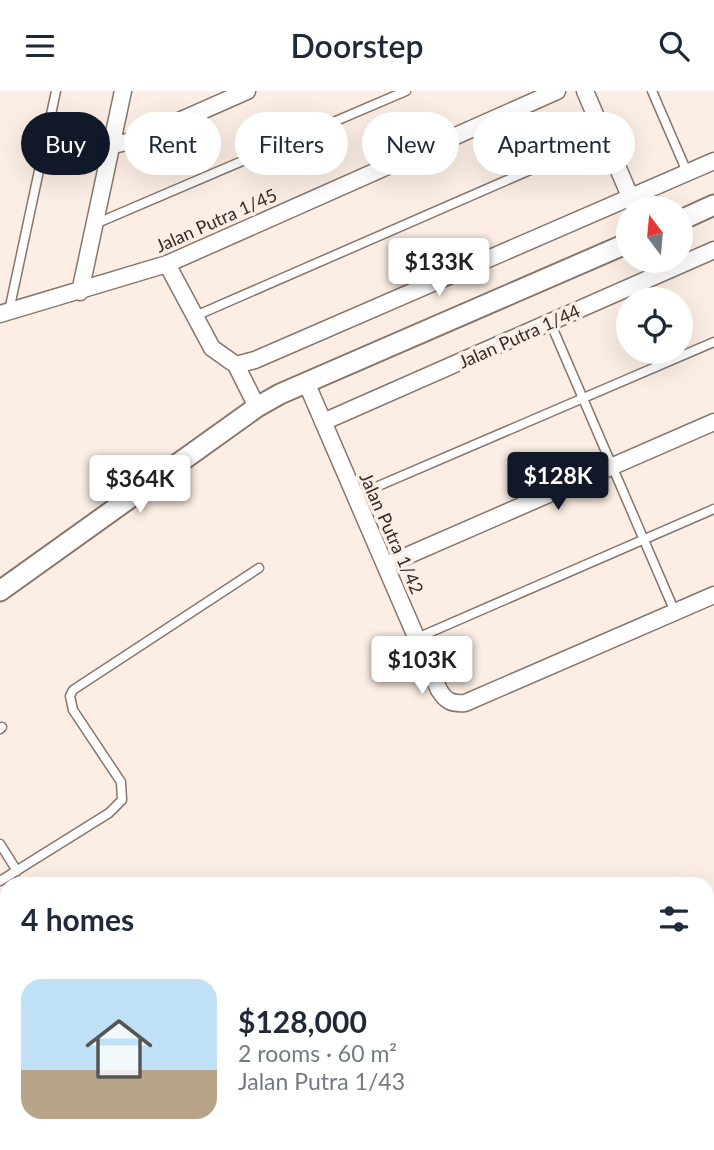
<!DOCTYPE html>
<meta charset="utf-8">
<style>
body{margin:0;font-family:Lato,sans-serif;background:#f6f6f7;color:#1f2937;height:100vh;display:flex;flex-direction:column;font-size:26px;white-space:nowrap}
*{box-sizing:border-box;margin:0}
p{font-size:23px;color:#747a83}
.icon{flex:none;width:38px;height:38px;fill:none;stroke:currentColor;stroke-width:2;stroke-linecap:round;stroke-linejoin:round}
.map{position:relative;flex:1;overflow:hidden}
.side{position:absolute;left:0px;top:786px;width:714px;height:275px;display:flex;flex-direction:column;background:#fff;border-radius:21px 21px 0 0;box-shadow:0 7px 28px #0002}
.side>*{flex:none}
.banner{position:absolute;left:21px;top:21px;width:672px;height:63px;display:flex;gap:14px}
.needle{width:46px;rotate:344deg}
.fabs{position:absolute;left:616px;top:105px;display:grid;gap:14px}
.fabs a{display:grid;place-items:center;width:77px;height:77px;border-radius:50%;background:#fff;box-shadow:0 7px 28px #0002;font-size:35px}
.price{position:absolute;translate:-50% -60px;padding:0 16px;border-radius:7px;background:#fff;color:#222;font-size:23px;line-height:46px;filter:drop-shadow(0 2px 4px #0008)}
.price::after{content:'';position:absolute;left:50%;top:42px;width:21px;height:16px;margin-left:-10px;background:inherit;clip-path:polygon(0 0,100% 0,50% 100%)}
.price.current{background:#111827;color:#fff}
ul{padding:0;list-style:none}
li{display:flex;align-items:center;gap:21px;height:175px;padding:0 21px}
li span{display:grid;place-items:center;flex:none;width:196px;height:140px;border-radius:21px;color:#555}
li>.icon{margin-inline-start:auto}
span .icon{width:84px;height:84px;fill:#fffc;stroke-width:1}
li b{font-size:30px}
h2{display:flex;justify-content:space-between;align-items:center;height:84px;padding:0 21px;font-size:30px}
.tag{padding:0 24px;border-radius:32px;background:#fff;box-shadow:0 7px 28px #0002;font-size:24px;line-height:63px}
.tag.current{background:#111827;color:#fff}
header{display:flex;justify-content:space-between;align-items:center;height:91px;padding:0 21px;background:#fff;font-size:32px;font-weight:600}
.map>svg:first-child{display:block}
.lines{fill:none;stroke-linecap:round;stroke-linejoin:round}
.service-casing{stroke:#87766b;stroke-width:11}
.minor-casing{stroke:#87766b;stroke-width:19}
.tertiary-casing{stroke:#87766b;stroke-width:23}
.path{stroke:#9d928b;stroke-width:3.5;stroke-dasharray:3.5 3.5;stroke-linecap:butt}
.service{stroke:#fff;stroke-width:8}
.minor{stroke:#fff;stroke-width:16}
.tertiary{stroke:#fff;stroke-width:19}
.labels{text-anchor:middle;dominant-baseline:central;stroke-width:7;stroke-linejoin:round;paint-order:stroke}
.street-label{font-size:18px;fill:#322b27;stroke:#fceee4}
</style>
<header><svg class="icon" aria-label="menu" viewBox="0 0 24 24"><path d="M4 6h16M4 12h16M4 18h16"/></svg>Doorstep<svg class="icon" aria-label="search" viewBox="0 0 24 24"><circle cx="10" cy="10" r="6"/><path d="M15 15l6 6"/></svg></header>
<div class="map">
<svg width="714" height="1059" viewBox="0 0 714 1059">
<rect width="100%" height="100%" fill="#fceee4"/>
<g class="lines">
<defs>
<path id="service" d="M652,0L687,81
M95,133L406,0
M9,220L56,0
M193,226L606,46
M550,231L675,521
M355,405L714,251
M417,547L714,418
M0,638L2,636
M0,753L17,780
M0,790L109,722L122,709L121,691L73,619L70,605L73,599L259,477
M474,1054L478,1059
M190,1059L194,1054
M269,1059L289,1054"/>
<path id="minor" d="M585,0L635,117
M113,54L136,49L247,0
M167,173L212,257L236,274L257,316
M80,201L123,0
M0,223L167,173L557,0
M236,274L255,269L714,70
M306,291L439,599C446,610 451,613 465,612L714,504
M323,331L714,159
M386,474L714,331
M707,859L714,856
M603,1054L605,1059"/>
<path id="tertiary" d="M681,129L714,114
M0,500L257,316L280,303L628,152"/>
</defs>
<use href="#service" class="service-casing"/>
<use href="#minor" class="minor-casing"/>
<use href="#tertiary" class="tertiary-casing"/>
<path class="path" d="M660,117L671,113"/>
<use href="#service" class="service"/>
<use href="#minor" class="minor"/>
<use href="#tertiary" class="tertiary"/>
</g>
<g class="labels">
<g class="street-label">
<text transform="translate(216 129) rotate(-24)">Jalan Putra 1/45</text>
<text transform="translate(519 245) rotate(-24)">Jalan Putra 1/44</text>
<text transform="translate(392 442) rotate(66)">Jalan Putra 1/42</text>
</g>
</g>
</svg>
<div class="fabs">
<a><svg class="needle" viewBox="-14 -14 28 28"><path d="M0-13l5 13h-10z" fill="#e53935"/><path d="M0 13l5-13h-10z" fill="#747a83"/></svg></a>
<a><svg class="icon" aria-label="locate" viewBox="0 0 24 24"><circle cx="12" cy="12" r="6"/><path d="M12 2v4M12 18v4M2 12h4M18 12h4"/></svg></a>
</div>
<b class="price" style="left:439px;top:207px">$133K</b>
<b class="price current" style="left:558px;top:421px">$128K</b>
<b class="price" style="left:140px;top:424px">$364K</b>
<b class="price" style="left:422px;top:605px">$103K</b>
<div class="banner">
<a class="tag current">Buy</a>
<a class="tag">Rent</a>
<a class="tag">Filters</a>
<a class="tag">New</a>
<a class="tag">Apartment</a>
</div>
<section class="side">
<h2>4 homes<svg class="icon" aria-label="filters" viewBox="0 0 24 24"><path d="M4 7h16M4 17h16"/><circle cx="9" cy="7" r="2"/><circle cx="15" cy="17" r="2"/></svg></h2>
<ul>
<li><span style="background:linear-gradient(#bfe0f5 65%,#b9a48a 0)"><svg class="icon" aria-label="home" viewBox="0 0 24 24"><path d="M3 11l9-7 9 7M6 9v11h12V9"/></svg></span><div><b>$128,000</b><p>2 rooms · 60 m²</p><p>Jalan Putra 1/43</p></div></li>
</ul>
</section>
</div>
